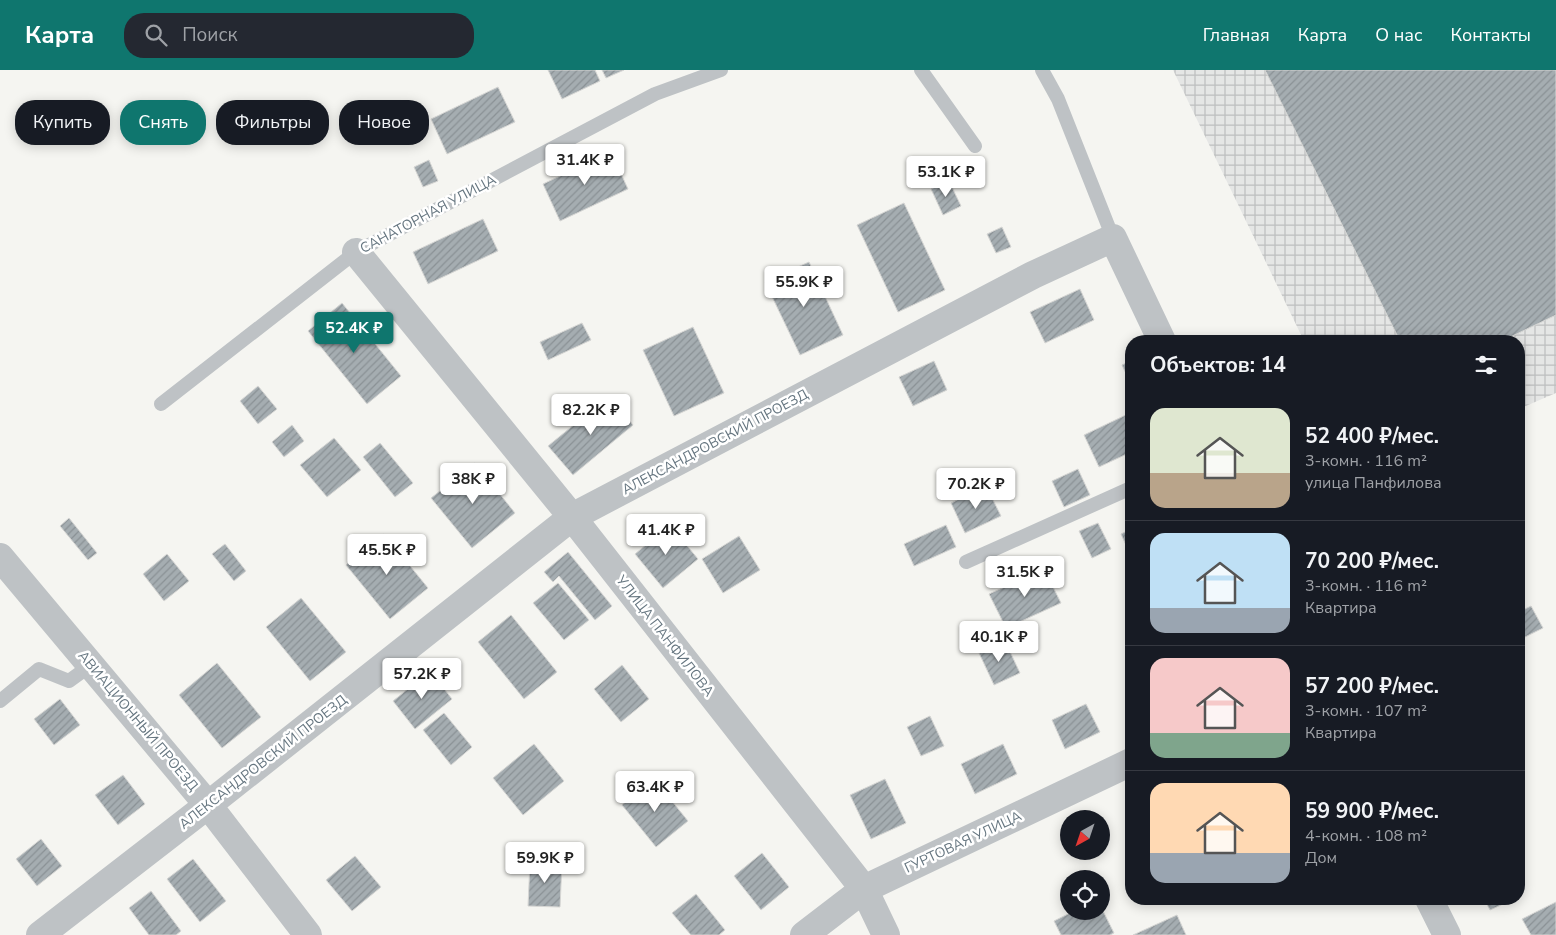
<!DOCTYPE html>
<html lang="ru">
<meta charset="utf-8">
<style>
body{margin:0;font-family:"Nunito Sans",sans-serif;background:#242831;color:#f1f3f6;height:100vh;display:flex;flex-direction:column;font-size:19px;white-space:nowrap}
*{box-sizing:border-box;margin:0}
p{font-size:16px;color:#9ea1a6}
.icon{flex:none;width:28px;height:28px;fill:none;stroke:currentColor;stroke-width:2;stroke-linecap:round;stroke-linejoin:round}
.map{position:relative;flex:1;overflow:hidden}
.side{position:absolute;left:1125px;top:265px;width:400px;height:570px;display:flex;flex-direction:column;background:#171b24;border-radius:20px;box-shadow:0 2px 12px #0003}
.side>*{flex:none}
.guide{position:absolute;left:15px;top:30px;width:475px;height:45px;display:flex;gap:10px}
.needle{width:32px;rotate:220deg}
.fabs{position:absolute;left:1060px;top:740px;display:grid;gap:10px}
.fabs a{display:grid;place-items:center;width:50px;height:50px;border-radius:50%;background:#171b24;box-shadow:0 2px 12px #0003;font-size:25px}
.price{position:absolute;translate:-50% -42px;padding:0 11px;border-radius:5px;background:#fff;color:#222;font-size:16px;line-height:32px;filter:drop-shadow(0 1px 2px #0008)}
.price::after{content:'';position:absolute;left:50%;top:30px;width:15px;height:11px;margin-left:-8px;background:inherit;clip-path:polygon(0 0,100% 0,50% 100%)}
.price.on{background:#0f766e;color:#fff}
ul{padding:0;list-style:none}
li{display:flex;align-items:center;gap:15px;height:125px;padding:0 25px}
li+li{border-top:1px solid #363941}
li span{display:grid;place-items:center;flex:none;width:140px;height:100px;border-radius:15px;color:#555}
li>.icon{margin-inline-start:auto}
span .icon{width:60px;height:60px;fill:#fffc;stroke-width:1}
li b{font-size:21px}
h2{display:flex;justify-content:space-between;align-items:center;height:60px;padding:0 25px;font-size:21px}
.tag{padding:0 18px;border-radius:20px;background:#171b24;box-shadow:0 2px 12px #0003;font-size:18px;line-height:45px}
.tag.on{background:#0f766e;color:#fff}
header{display:flex;align-items:center;gap:30px;box-sizing:border-box;height:70px;padding:0 25px;background:#0f766e;color:#fff}
header strong{font-size:24px}
nav{display:flex;gap:28px;margin-inline-start:auto;font-size:18px}
.search{width:350px;height:45px;background:#242831;display:flex;align-items:center;gap:12px;box-sizing:border-box;padding:0 18px;border-radius:20px;color:#9ea1a6;font-size:19px}
.map>svg:first-child{display:block}
.industrial{fill:url(#industrial-grid)}
.building{fill:url(#building-hatch);stroke:#d6d6d4}
.lines{fill:none;stroke-linecap:round;stroke-linejoin:round}
.lane{stroke:#bec2c5;stroke-width:14}
.street{stroke:#bec2c5;stroke-width:28}
.labels{text-anchor:middle;dominant-baseline:central;stroke-width:5;stroke-linejoin:round;paint-order:stroke}
.street-label{font-size:14px;fill:#667680;stroke:#fff}
</style>
<header>
<strong>Карта</strong>
<div class="search"><svg class="icon" aria-label="search" viewBox="0 0 24 24"><circle cx="10" cy="10" r="6"/><path d="M15 15l6 6"/></svg>Поиск</div>
<nav><a>Главная</a><a>Карта</a><a>О нас</a><a>Контакты</a></nav>
</header>
<div class="map">
<svg width="1556" height="865" viewBox="0 0 1556 865">
<defs>
<pattern id="industrial-grid" width="8" height="8" patternUnits="userSpaceOnUse" patternTransform="scale(1.25)"><rect width="8" height="8" fill="#e5e6e5"/><path d="M0 4h8M4 0v8" fill="none" stroke="#bdbfbf"/></pattern>
<pattern id="building-hatch" width="6" height="6" patternUnits="userSpaceOnUse" patternTransform="scale(1.25)"><rect width="6" height="6" fill="#a5adb1"/><path d="M-1 1l2-2M0 6l6-6M5 7l2-2" fill="none" stroke="#8a9195"/></pattern>
</defs>
<rect width="100%" height="100%" fill="#f5f5f1"/>
<path class="industrial" d="M1173,0H1556V323L1519,339V271H1304Z"/>
<path class="building" d="M548,0H595L600,11L562,29Z
M602,0H624L606,8Z
M1265,0H1556V245L1502,271H1400Z
M498,17L515,52L447,84L431,49Z
M611,82L628,119L560,151L543,114Z
M429,90L438,111L423,117L414,97Z
M949,111L961,136L943,145L931,119Z
M904,133L945,220L898,242L857,155Z
M483,149L498,181L428,214L413,182Z
M1002,157L1011,177L996,183L987,164Z
M809,192L843,265L800,285L765,212Z
M1080,219L1094,250L1045,273L1030,242Z
M342,233L401,306L367,334L308,261Z
M582,253L591,270L548,290L540,272Z
M693,257L724,323L674,346L643,280Z
M934,291L947,320L913,336L899,307Z
M1131,291V314L1122,295Z
M258,316L277,339L258,354L240,331Z
M609,326L633,355L573,405L548,376Z
M1130,343L1131,347V382L1099,397L1084,365Z
M292,355L304,371L284,387L272,372Z
M334,368L361,400L327,427L300,395Z
M380,373L413,413L395,427L363,387Z
M475,393L515,443L472,478L431,428Z
M1078,399L1090,425L1064,437L1052,411Z
M986,416L1001,446L965,463L951,433Z
M69,448L97,483L88,490L60,456Z
M1098,453L1111,479L1092,488L1079,461Z
M670,455L698,489L663,518L635,484Z
M946,455L956,477L914,496L904,474Z
M1131,459V486L1121,464Z
M384,464L428,518L390,549L346,495Z
M739,466L760,500L723,523L702,489Z
M225,474L246,501L234,511L212,484Z
M568,482L612,536L595,550L559,506L553,512L544,502Z
M167,484L189,511L164,531L143,504Z
M1044,499L1061,533L1006,558L989,524Z
M558,513L589,550L564,570L533,533Z
M301,528L346,582L310,611L266,557Z
M1531,536L1543,558L1519,570V542Z
M511,545L557,602L524,629L478,572Z
M1005,571L1020,603L994,615L979,583Z
M217,593L261,647L222,678L179,625Z
M622,595L649,629L621,652L594,619Z
M430,601L452,629L415,659L393,631Z
M60,629L80,655L54,675L34,649Z
M1086,634L1100,662L1065,679L1052,650Z
M444,643L472,677L451,695L423,660Z
M930,646L944,676L921,686L907,657Z
M534,674L564,711L523,745L493,708Z
M1003,674L1017,704L975,724L961,694Z
M123,705L145,734L118,755L95,725Z
M654,709L688,751L656,777L622,735Z
M885,709L906,753L871,769L850,725Z
M41,769L62,796L37,816L16,789Z
M762,783L789,817L761,840L734,806Z
M355,786L381,817L352,841L326,810Z
M193,789L226,831L200,852L167,809Z
M530,792L562,793L560,837L528,836Z
M151,821L181,861L176,865H149L129,838Z
M696,824L725,860L719,865H691L672,843Z
M1484,829H1514L1490,840Z
M1556,832V865H1531L1522,849Z
M1101,837L1114,863L1110,865H1061L1054,851L1074,841H1101Z
M1177,845L1186,865H1133Z"/>
<g class="lines">
<path class="lane" d="M921,0L975,76
M1042,0L1058,29L1113,168
M161,334L356,182L655,24L721,0
M966,492L1131,418
M0,631L39,599L69,611L91,595"/>
<path class="street" d="M356,182L572,447L864,819L886,865
M0,487L208,735L308,865
M1429,829L1447,865
M40,865L208,735L572,447L1033,205L1113,168L1162,271
M804,865L864,819L1131,692"/>
</g>
<g class="labels">
<g class="street-label">
<text transform="translate(428 144) rotate(-28)">САНАТОРНАЯ УЛИЦА</text>
<text transform="translate(715 372) rotate(-28)">АЛЕКСАНДРОВСКИЙ ПРОЕЗД</text>
<text transform="translate(665 566) rotate(52)">УЛИЦА ПАНФИЛОВА</text>
<text transform="translate(138 651) rotate(50)">АВИАЦИОННЫЙ ПРОЕЗД</text>
<text transform="translate(263 692) rotate(-38)">АЛЕКСАНДРОВСКИЙ ПРОЕЗД</text>
<text transform="translate(963 772) rotate(-25)">ГУРТОВАЯ УЛИЦА</text>
</g>
</g>
</svg>
<div class="fabs">
<a><svg class="needle" viewBox="-14 -14 28 28"><path d="M0-13l5 13h-10z" fill="#e53935"/><path d="M0 13l5-13h-10z" fill="#9ea1a6"/></svg></a>
<a><svg class="icon" aria-label="locate" viewBox="0 0 24 24"><circle cx="12" cy="12" r="6"/><path d="M12 2v4M12 18v4M2 12h4M18 12h4"/></svg></a>
</div>
<b class="price" style="left:585px;top:116px">31.4K ₽</b>
<b class="price" style="left:946px;top:128px">53.1K ₽</b>
<b class="price" style="left:804px;top:238px">55.9K ₽</b>
<b class="price on" style="left:354px;top:284px">52.4K ₽</b>
<b class="price" style="left:591px;top:366px">82.2K ₽</b>
<b class="price" style="left:473px;top:435px">38K ₽</b>
<b class="price" style="left:976px;top:440px">70.2K ₽</b>
<b class="price" style="left:666px;top:486px">41.4K ₽</b>
<b class="price" style="left:387px;top:506px">45.5K ₽</b>
<b class="price" style="left:1025px;top:528px">31.5K ₽</b>
<b class="price" style="left:999px;top:593px">40.1K ₽</b>
<b class="price" style="left:422px;top:630px">57.2K ₽</b>
<b class="price" style="left:655px;top:743px">63.4K ₽</b>
<b class="price" style="left:545px;top:814px">59.9K ₽</b>
<div class="guide">
<a class="tag">Купить</a>
<a class="tag on">Снять</a>
<a class="tag">Фильтры</a>
<a class="tag">Новое</a>
</div>
<section class="side">
<h2>Объектов: 14<svg class="icon" aria-label="filters" viewBox="0 0 24 24"><path d="M4 7h16M4 17h16"/><circle cx="9" cy="7" r="2"/><circle cx="15" cy="17" r="2"/></svg></h2>
<ul>
<li><span style="background:linear-gradient(#dfe7d0 65%,#b9a48a 0)"><svg class="icon" aria-label="home" viewBox="0 0 24 24"><path d="M3 11l9-7 9 7M6 9v11h12V9"/></svg></span><div><b>52 400 ₽/мес.</b><p>3-комн. · 116 m²</p><p>улица Панфилова</p></div></li>
<li><span style="background:linear-gradient(#bfe0f5 75%,#9aa5b1 0)"><svg class="icon" aria-label="home" viewBox="0 0 24 24"><path d="M3 11l9-7 9 7M6 9v11h12V9"/></svg></span><div><b>70 200 ₽/мес.</b><p>3-комн. · 116 m²</p><p>Квартира</p></div></li>
<li><span style="background:linear-gradient(#f6c9c9 75%,#7fa58c 0)"><svg class="icon" aria-label="home" viewBox="0 0 24 24"><path d="M3 11l9-7 9 7M6 9v11h12V9"/></svg></span><div><b>57 200 ₽/мес.</b><p>3-комн. · 107 m²</p><p>Квартира</p></div></li>
<li><span style="background:linear-gradient(#ffd9b3 70%,#9aa5b1 0)"><svg class="icon" aria-label="home" viewBox="0 0 24 24"><path d="M3 11l9-7 9 7M6 9v11h12V9"/></svg></span><div><b>59 900 ₽/мес.</b><p>4-комн. · 108 m²</p><p>Дом</p></div></li>
</ul>
</section>
</div>
